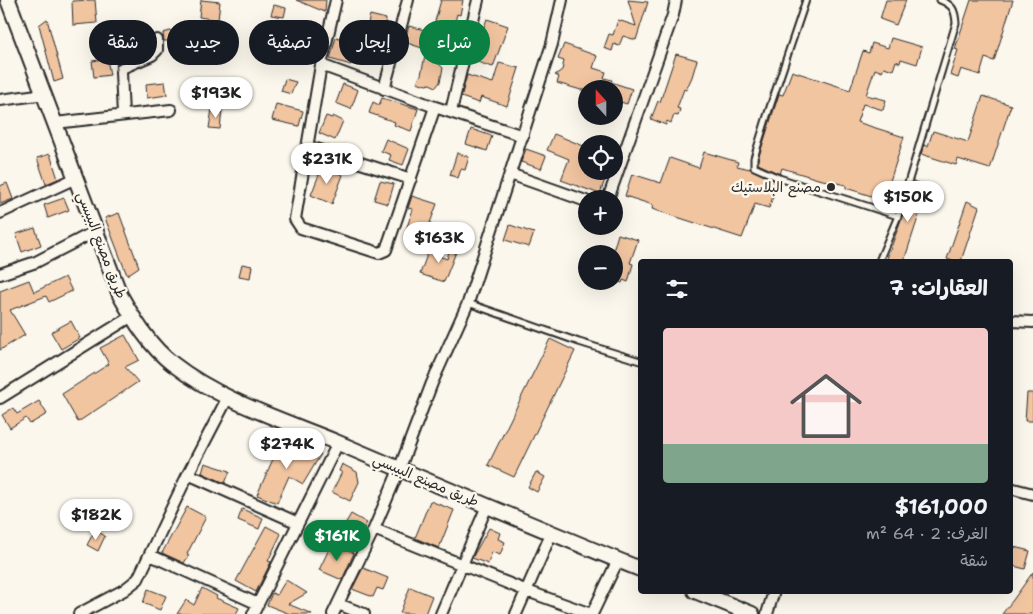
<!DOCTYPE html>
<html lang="ar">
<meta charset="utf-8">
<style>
body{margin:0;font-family:"Shantell Sans","Playpen Sans Arabic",sans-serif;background:#20242c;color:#f1f3f6;direction:rtl;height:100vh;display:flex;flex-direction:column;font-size:19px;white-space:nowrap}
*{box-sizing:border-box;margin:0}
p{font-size:16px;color:#9ea1a6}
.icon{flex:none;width:28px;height:28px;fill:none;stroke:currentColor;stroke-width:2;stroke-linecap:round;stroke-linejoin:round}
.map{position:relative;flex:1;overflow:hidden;direction:ltr}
.side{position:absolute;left:638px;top:259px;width:375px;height:335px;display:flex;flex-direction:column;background:#171b24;border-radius:5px;box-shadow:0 5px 20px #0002;direction:rtl}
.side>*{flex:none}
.hud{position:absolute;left:15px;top:20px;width:475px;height:45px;direction:rtl;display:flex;gap:10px}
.needle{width:32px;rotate:339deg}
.fabs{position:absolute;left:578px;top:80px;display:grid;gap:10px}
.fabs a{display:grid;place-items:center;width:45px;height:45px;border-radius:50%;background:#171b24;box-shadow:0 5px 20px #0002;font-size:25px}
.price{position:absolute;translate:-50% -42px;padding:0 11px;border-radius:18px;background:#fff;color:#222;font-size:16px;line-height:32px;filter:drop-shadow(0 1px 2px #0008)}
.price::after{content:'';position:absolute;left:50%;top:30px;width:15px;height:11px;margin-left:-8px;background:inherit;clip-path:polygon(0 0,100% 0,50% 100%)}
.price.selected{background:#0b8043;color:#fff}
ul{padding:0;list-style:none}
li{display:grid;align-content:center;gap:10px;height:265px;padding:0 25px}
li span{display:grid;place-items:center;height:155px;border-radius:5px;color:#555}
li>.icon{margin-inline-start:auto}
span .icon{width:90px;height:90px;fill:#fffc;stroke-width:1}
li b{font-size:21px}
h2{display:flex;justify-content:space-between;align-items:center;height:60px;padding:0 25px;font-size:21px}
.chip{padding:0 18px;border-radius:22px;background:#171b24;box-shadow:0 5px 20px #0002;font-size:18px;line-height:45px}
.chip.selected{background:#0b8043;color:#fff}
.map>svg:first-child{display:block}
.building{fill:#f2c5a1;stroke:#2b2b2b}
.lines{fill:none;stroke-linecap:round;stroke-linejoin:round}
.service-casing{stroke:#2b2b2b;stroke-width:9}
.minor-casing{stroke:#2b2b2b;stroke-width:14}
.secondary-casing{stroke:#2b2b2b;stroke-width:18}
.service{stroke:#fbf7ec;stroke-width:5}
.minor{stroke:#fbf7ec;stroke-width:10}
.secondary{stroke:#fbf7ec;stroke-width:14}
.poi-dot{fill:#2b2b2b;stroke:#fbf7ec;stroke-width:2}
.labels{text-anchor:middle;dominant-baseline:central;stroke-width:5;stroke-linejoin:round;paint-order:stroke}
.poi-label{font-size:14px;fill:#2b2b2b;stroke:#fbf7ec;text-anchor:end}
.street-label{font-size:14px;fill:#2b2b2b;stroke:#fbf7ec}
</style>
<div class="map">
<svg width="1033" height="614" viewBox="0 0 1033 614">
<rect width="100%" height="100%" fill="#fbf7ec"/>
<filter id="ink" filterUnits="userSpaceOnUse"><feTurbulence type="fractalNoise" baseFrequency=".02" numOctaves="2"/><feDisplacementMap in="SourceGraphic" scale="10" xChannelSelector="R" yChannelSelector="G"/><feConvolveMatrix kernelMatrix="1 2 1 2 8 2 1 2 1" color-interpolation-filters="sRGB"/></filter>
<g filter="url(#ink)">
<path class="building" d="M90,0H95L97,23L73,25L72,1Z
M201,0L220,2L218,20L199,17Z
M296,0H326L325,12Z
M441,0H463L460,15L457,14L446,56L404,42L409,26L432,32Z
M628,0L648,2L636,40L623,36L619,46L614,44L612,51L604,48L609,34L613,35L618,20L636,26Z
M886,0H906L896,25L880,19Z
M971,0H1013L994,61L985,58L980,75L961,69L958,78L950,75L958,50L955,49Z
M274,5L286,8L284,17L271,15Z
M370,15L386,19L382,35L366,32Z
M47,19L63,79L54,82L39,25Z
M487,19L508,26L493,67L471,60Z
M178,29L180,41H164L163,33Z
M116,30L118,49L108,50L105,31Z
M146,31V40H131V32Z
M336,37L357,43L351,65L330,59Z
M891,38L922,47L917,64L901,59L900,63L896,61L893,70L884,67L882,72L875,69L866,95L886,100L883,110L863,104L857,122L904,137L884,200L846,188V185L818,179L782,168L780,174L758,164V159L779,94L783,95L792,71L850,90L863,51L869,53L872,43L888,48Z
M564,44L597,56L593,68L606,72L604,78L612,80L611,82L632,89L627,104L614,100V89L581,90L557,83L559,77L555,75L562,70L564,61L558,59Z
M426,51L443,68L440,82L436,87L430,84L426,85L417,82L421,75Z
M676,54L697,60L692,77L686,90L684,89L677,108L680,109L678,116L674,115L671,123L667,121L666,125L651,119L658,101L660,102Z
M107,59L110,75L94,77L92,61Z
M499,63L519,68L507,106L481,97L479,103L461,97L467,75L493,83Z
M285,79L296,82L291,94L281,91Z
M165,82L167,95L147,98L146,84Z
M343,84L358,90L351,109L336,103Z
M983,96L1011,105L990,169L958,159L956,165L921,154L924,145L928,146L933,131L968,142Z
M382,98L418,109L411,131L394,125L395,122L369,113L373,102L379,105Z
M276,104L303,111L299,126L272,120Z
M212,109L222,110L220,129L209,128Z
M326,116L332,118L333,116L343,121L335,140L319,133Z
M471,129L492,136L487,151L466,144Z
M554,134L586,147V171H593L606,176L600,194L561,180L569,159L547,150Z
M386,139L409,149L403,165L389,160L391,155L381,151Z
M526,149L546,156L541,169L521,162Z
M704,152L738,162L737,166L750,169L778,182L769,208L755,204L742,238L652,209L653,205L625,196L632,174L661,183L670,158L699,168Z
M457,153L469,157L465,170L461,169L458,178L450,175Z
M50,154L58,179L46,184L37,158Z
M322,167L343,175L332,204L311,195Z
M380,181L394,184L388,204L374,200Z
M913,181L928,187L904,261H886L902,217Z
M7,183L13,199L0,204V186Z
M412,196L437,204L423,242L404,236L413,209L408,208Z
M64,198L69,210L48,218L44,205Z
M967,201L979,207L961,261H953L947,259Z
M119,213L139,267L127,275L105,218Z
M510,225L534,233L529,247L505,240Z
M35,228L41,245L22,252L16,234Z
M618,234L638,240L630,263L633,264L628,282L623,280L622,283L614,281V248Z
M452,240L460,242L444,282L420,274L428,252L447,259Z
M242,264L252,266L250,278L239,276Z
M65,277L72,291L49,302L46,296L10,310L25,335L0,350V291L29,280L34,292Z
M71,321L80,338L61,349L51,332Z
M125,335L139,360L125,367L138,382L78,422L62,394L109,364L100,348Z
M550,339L575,351L514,477L488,465Z
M1027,393H1033V421H1025Z
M39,401L47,414L30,424L26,418L10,428L2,415L13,408L17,414Z
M281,441L295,448L321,454L303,484L289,476L277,503L257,495Z
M205,463L230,471L225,483L202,473Z
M342,464L357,472L359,482L350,501L332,492L342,472L339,471Z
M536,472L545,477L537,492L528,487Z
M430,501L454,510L439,548L415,538Z
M187,507L206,517L187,554L189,555L184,563L162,553Z
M242,509L263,518L259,529L238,520Z
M351,514L367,523L356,540L341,531Z
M266,526L281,534L268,561L271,562L256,592L236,581Z
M489,528L500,533L498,539L505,542L500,555L492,552L488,564L472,558Z
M95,530L105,536L98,551L87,545Z
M332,543L354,553L342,580L319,570Z
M1014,547L1030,551L1025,569L1010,565Z
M363,568L388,578L383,590L377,588L373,597L352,589Z
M1033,572V614H1002L1013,600Z
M286,580L307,593L288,604L312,614H290L267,605L272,593L277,595Z
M410,587L432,596L425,614L400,613Z
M202,588L217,596L216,598L239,608L236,614H177L186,600L194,605Z
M148,589L166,596L160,610L143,603Z"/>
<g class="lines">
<defs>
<path id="service" d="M806,0L767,116L754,158V167L779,178L898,216
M879,261L898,216L956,23C955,10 953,5 940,0
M468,303L579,342L640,361"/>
<path id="minor" d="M336,0L321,65L295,219L301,228L379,253L386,250L435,107
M321,65L435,107L523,136
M384,89L408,0
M0,100L45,94
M451,111L478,0
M123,115L121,72L122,68L152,55L157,50V40
M55,123L171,110
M307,146L411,179
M510,174L586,201
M608,199L673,15L676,0
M0,213L76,178
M0,274L36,262L96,231
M1010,321L1033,322
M0,398L132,316
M188,474L298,523
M1010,488L1033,494
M374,529L527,591L591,614
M150,555L258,604
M338,604L364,614
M79,614L124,590L138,579L188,474L228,397
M253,614L338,443
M333,614L374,529L399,470L432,383L468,303L552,44L562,0
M441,614L487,506
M516,614L552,532
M592,614L618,560
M767,614L774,591"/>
<path id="secondary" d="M8,0L120,295C134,320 150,347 173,364C219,400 282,420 336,442C437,485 538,528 640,569
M695,591L752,614"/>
</defs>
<use href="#service" class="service-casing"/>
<use href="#minor" class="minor-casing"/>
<use href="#secondary" class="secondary-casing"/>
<use href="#service" class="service"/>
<use href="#minor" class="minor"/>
<use href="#secondary" class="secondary"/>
</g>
</g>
<circle class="poi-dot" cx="831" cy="187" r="5"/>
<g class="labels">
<g class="poi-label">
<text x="821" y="187">مصنع البلاستيك</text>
</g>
<g class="street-label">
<text transform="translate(102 245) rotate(69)">طريق مصنع البيبسي</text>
<text transform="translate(426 480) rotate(23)">طريق مصنع البيبسي</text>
</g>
</g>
</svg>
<div class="fabs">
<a><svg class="needle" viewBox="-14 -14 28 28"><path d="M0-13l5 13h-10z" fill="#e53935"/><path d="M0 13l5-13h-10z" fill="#9ea1a6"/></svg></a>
<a><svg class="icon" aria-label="locate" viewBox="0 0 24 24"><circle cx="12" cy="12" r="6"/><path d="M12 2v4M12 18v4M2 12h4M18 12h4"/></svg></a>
<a>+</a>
<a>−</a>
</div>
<b class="price" style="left:216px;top:119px">$193K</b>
<b class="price" style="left:327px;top:185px">$231K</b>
<b class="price" style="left:908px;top:223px">$150K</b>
<b class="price" style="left:439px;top:264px">$163K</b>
<b class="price" style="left:287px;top:470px">$274K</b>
<b class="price" style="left:96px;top:541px">$182K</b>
<b class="price selected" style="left:337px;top:562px">$161K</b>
<div class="hud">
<a class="chip selected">شراء</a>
<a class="chip">إيجار</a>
<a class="chip">تصفية</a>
<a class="chip">جديد</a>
<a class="chip">شقة</a>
</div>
<section class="side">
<h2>العقارات: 7<svg class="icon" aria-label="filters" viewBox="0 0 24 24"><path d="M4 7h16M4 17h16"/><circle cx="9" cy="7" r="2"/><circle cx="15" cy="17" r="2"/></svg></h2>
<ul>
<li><span style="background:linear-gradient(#f6c9c9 75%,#7fa58c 0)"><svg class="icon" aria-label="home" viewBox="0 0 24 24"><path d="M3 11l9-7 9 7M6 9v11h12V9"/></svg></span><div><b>$161,000</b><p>الغرف: 2 · 64 m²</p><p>شقة</p></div></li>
</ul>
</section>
</div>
